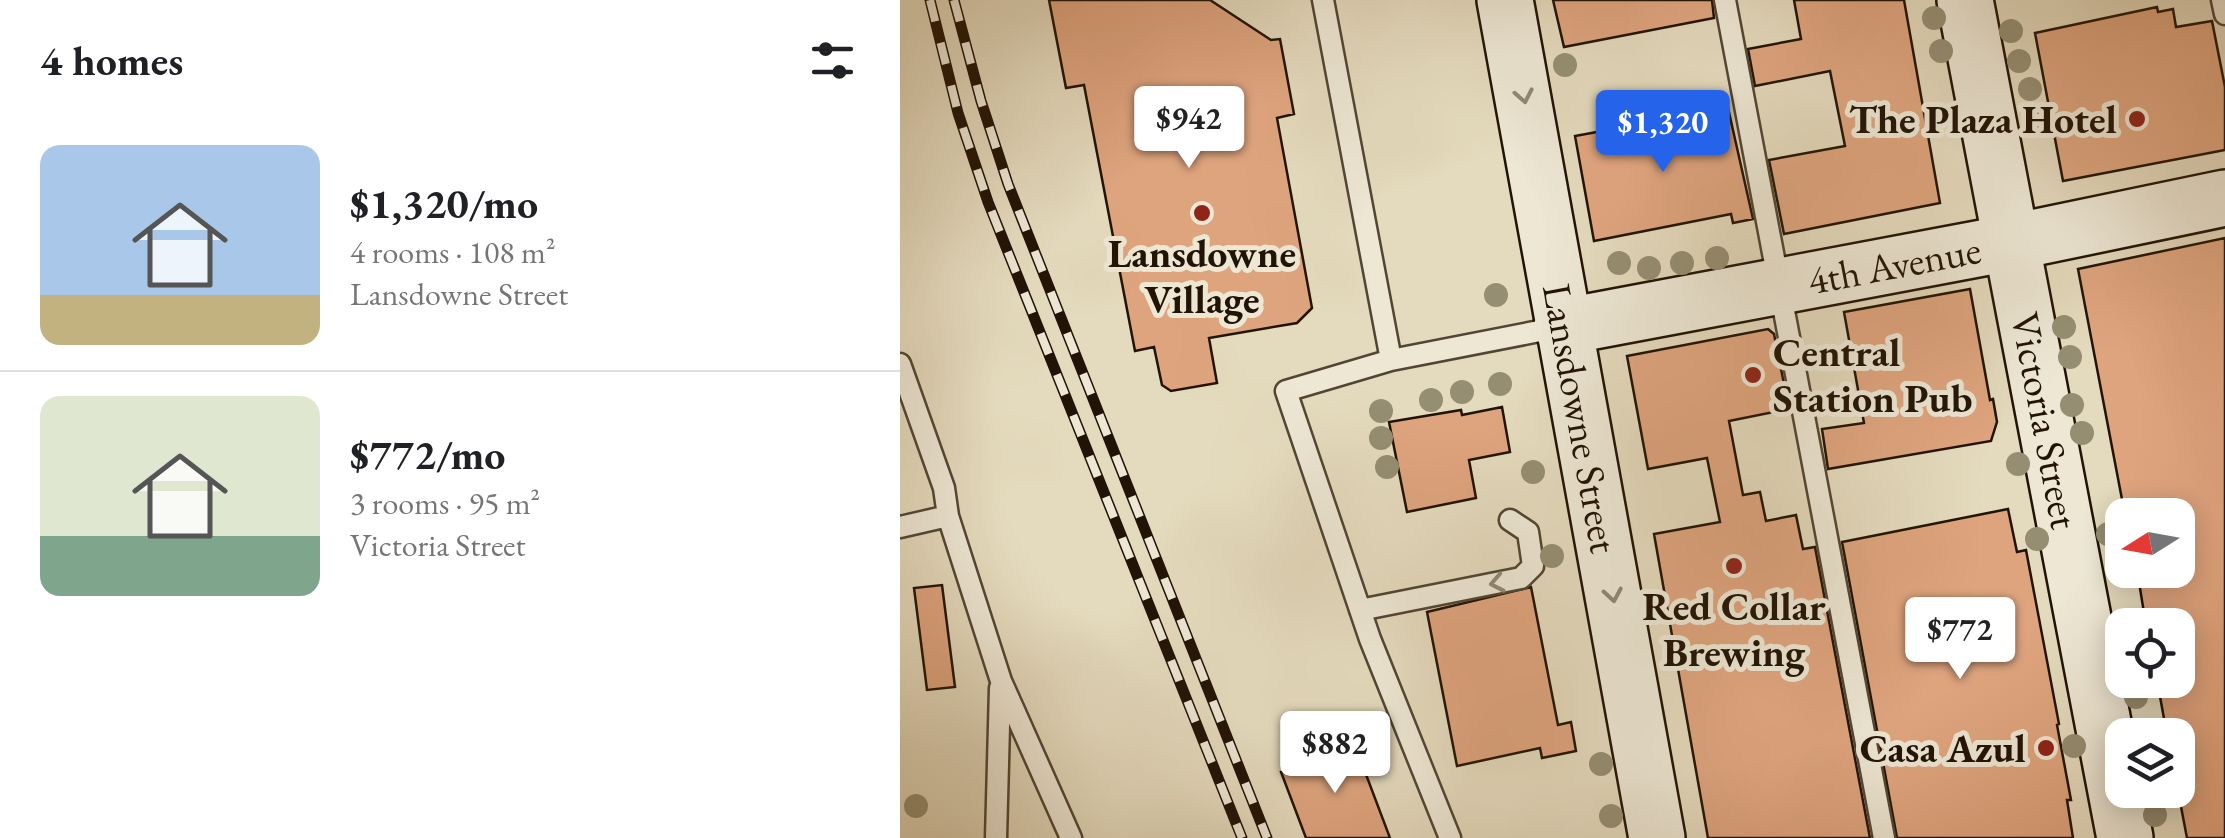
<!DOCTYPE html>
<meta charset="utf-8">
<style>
body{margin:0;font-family:"EB Garamond",serif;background:#f6f6f6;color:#202124;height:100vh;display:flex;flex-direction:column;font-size:38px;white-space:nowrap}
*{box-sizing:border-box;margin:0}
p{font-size:32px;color:#757577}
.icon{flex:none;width:55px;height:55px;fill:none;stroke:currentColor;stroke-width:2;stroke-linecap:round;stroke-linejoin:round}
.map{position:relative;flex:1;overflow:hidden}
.drawer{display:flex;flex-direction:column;background:#fff;width:900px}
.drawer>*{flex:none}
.needle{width:65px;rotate:259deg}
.fabs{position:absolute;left:1205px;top:498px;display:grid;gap:20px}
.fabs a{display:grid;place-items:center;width:90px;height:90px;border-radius:20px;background:#fff;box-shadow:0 5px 25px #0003;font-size:50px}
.price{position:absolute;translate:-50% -85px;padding:0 22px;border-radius:10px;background:#fff;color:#222;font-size:32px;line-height:65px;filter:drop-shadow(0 2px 5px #0008)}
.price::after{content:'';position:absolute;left:50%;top:60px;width:30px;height:22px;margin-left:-15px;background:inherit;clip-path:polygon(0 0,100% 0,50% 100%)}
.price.on{background:#2563eb;color:#fff}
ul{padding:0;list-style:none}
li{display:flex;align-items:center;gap:30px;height:250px;padding:0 40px}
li+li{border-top:2px solid #e0e0e0}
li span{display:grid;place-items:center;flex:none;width:280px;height:200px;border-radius:20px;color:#555}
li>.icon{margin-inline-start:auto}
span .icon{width:120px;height:120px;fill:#fffc;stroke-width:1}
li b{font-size:42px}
h2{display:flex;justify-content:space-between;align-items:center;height:120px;padding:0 40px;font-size:42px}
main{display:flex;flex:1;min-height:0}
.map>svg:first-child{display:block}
.building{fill:#dea47e;stroke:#211305;stroke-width:2.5}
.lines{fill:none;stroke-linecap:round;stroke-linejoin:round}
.lane-casing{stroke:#524533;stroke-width:25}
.secondary-casing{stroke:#211305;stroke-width:60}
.lane{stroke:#ede7d4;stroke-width:20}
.secondary{stroke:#ede7d4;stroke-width:55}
.rail-casing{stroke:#211305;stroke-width:11}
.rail{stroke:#ede7d4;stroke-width:8;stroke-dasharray:22;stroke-linecap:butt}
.tree{fill:#958e72}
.oneway{stroke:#918877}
.poi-dot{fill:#8f2418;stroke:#ede7d4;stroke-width:4}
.labels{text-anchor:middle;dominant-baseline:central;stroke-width:10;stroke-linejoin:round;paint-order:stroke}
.poi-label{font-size:40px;font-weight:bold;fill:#211305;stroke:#ede7d4;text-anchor:end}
.street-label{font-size:40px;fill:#211305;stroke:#ede7d4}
</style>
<main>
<section class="drawer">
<h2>4 homes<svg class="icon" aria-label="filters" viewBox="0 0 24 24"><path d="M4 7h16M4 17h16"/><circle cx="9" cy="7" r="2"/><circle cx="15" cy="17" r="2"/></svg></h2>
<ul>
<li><span style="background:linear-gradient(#a9c7e8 75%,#c2b280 0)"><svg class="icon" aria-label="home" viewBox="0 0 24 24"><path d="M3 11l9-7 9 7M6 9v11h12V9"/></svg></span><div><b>$1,320/mo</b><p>4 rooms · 108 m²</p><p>Lansdowne Street</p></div></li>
<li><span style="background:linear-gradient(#dfe7d0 70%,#7fa58c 0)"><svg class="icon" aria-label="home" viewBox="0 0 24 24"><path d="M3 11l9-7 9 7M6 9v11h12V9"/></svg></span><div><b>$772/mo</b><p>3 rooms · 95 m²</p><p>Victoria Street</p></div></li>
</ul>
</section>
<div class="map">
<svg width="1325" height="838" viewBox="0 0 1325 838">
<rect width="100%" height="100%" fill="#e4dabd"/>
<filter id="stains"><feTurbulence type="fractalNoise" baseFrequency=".002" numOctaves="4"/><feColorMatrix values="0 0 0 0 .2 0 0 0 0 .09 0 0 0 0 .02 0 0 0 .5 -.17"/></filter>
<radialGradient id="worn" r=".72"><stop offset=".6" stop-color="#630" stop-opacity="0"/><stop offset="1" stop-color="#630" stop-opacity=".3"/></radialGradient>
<path class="building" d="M149,0H310L371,40L380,39L394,114L377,118L412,308L397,323L309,338L317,383L271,391L262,385L254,347L235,351L184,85L166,88Z
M653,0H812L814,18L664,47Z
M894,0H1004L1040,203L884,234L869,160L945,146L930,71L855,86L848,49L901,39Z
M1257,7L1258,12L1273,9L1276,27L1312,21L1325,87V150L1163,181L1135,33Z
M828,108L853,219L833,223L831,214L694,241L675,136Z
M1325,238V838H1287L1278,791V735H1267L1257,680H1278V625H1246L1237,570H1278V515H1225L1178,269Z
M1070,289L1090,400L1093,399L1097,422L1091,441L928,469L922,429L964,423L944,312Z
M868,329L874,334L889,409L829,421L843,495L860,492L866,521L896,515L903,549L915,547L970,838H808L754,534L820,522L807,458L748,469L727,356Z
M602,407L610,452L569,460L576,498L507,512L489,422L561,410L562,415Z
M1108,509L1117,552L1126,550L1159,724L1157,725L1171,800H1167L1173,838H997L942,542Z
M42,585L55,687L27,690L14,588Z
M631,587L658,725L671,722L676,751L642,758L640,748L557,766L527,612Z
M453,740L490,838H406L381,772L396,766L394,762Z"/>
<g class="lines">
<defs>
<path id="lane" d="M423,0L491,360
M825,0L984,838
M1322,0L1325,14
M0,364L44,488L48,516
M0,527L48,516L101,681L171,838
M460,610L621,578L633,566L628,532L610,520
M96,838L100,688
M550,838L470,639L386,391L491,360L660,327"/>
<g id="secondary">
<path id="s1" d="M605,0L757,838"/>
<path id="s2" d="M1065,0L1225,838"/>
<path id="s3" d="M662,327L1109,243L1325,198"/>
</g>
</defs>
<use href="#lane" class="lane-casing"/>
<use href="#secondary" class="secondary-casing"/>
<use href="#lane" class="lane"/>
<use href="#secondary" class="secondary"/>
<defs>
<path id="rail" d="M30,0L58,113L88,202L342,838
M54,0L81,101L108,184L367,838"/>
</defs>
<use href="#rail" class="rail-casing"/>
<use href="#rail" class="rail"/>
</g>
<g class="tree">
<circle cx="1034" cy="18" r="12"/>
<circle cx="1111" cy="31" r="12"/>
<circle cx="1041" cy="51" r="12"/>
<circle cx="1119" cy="61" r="12"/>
<circle cx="665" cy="65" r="12"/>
<circle cx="1130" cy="89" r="12"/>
<circle cx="1135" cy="117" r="12"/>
<circle cx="817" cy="258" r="12"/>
<circle cx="719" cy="263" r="12"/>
<circle cx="782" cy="263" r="12"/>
<circle cx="749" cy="268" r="12"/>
<circle cx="596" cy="295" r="12"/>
<circle cx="1164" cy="327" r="12"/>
<circle cx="1170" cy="357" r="12"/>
<circle cx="600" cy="384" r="12"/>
<circle cx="562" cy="392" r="12"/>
<circle cx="531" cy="400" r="12"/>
<circle cx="1172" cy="405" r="12"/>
<circle cx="481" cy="411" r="12"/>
<circle cx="1182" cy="433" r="12"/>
<circle cx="481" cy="438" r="12"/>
<circle cx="1118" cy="464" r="12"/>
<circle cx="487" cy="467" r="12"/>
<circle cx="633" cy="472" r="12"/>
<circle cx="1208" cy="534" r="12"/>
<circle cx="1137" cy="539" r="12"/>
<circle cx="652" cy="556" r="12"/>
<circle cx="1236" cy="697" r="12"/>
<circle cx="1174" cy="746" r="12"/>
<circle cx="701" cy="764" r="12"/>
<circle cx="16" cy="806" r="12"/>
<circle cx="1255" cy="815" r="12"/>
<circle cx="711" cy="816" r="12"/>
</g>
<defs><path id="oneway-chevron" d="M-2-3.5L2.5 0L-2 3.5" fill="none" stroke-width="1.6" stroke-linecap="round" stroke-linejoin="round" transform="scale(2.5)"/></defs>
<g class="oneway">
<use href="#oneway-chevron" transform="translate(624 96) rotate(79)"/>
<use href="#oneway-chevron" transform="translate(597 583) rotate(169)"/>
<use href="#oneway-chevron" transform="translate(713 595) rotate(80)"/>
</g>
<g class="poi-dot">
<circle cx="1237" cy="119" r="10"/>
<circle cx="302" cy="213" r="10"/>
<circle cx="853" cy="375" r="10"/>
<circle cx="834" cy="566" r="10"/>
<circle cx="1146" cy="748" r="10"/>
</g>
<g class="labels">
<g class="poi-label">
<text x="1217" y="119">The Plaza Hotel</text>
<text x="302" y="253" text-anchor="middle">Lansdowne<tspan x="302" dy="46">Village</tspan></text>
<text x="873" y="352" text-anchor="start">Central<tspan x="873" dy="46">Station Pub</tspan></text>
<text x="834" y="606" text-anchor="middle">Red Collar<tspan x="834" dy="46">Brewing</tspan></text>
<text x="1126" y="748">Casa Azul</text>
</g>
<g class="street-label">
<text stroke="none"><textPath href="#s3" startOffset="338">4th Avenue</textPath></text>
<text stroke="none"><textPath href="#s1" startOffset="425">Lansdowne Street</textPath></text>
<text stroke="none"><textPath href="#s2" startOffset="428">Victoria Street</textPath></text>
</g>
</g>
<rect width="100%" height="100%" filter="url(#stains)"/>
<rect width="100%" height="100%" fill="url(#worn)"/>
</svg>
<div class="fabs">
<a><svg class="needle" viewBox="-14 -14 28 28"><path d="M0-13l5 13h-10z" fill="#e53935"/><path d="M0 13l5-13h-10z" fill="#757577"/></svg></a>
<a><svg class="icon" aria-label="locate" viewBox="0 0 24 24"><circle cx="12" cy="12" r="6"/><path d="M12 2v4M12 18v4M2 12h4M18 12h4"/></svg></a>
<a><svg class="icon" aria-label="layers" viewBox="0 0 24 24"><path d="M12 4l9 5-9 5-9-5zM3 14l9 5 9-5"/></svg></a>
</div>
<b class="price" style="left:289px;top:171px">$942</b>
<b class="price on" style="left:763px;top:175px">$1,320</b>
<b class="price" style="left:1060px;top:682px">$772</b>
<b class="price" style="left:435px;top:796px">$882</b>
</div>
</main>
